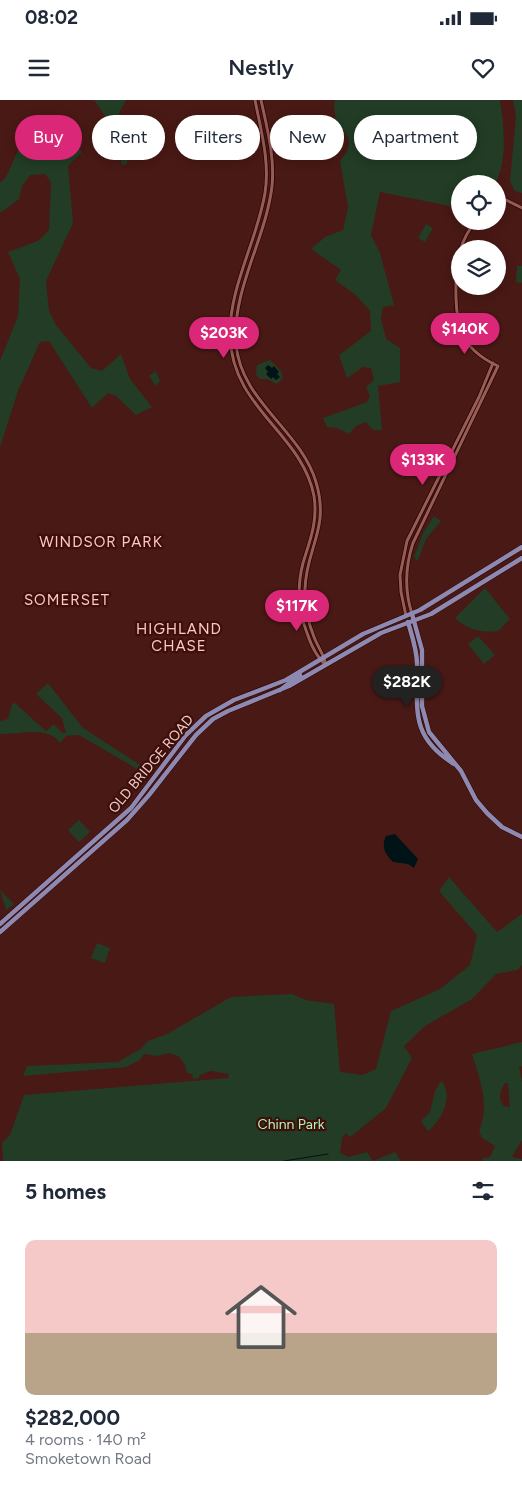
<!DOCTYPE html>
<meta charset="utf-8">
<style>
body{margin:0;font-family:Figtree,sans-serif;background:#f6f6f7;color:#1f2937;height:100vh;display:flex;flex-direction:column;font-size:19px;white-space:nowrap}
*{box-sizing:border-box;margin:0}
p{font-size:16px;color:#747a83}
.icon{flex:none;width:28px;height:28px;fill:none;stroke:currentColor;stroke-width:2;stroke-linecap:round;stroke-linejoin:round}
.map{position:relative;height:1061px;overflow:hidden}
.drawer{display:flex;flex-direction:column;background:#fff;flex:1}
.drawer>*{flex:none}
.top-card{position:absolute;left:15px;top:15px;width:492px;height:45px;display:flex;gap:10px}
.fabs{position:absolute;left:451px;top:75px;display:grid;gap:10px}
.fabs a{display:grid;place-items:center;width:55px;height:55px;border-radius:50%;background:#fff;box-shadow:0 2px 12px #0003;font-size:25px}
.price{position:absolute;translate:-50% -42px;padding:0 11px;border-radius:18px;background:#db2777;color:#fff;font-size:16px;line-height:32px;filter:drop-shadow(0 1px 2px #0008)}
.price::after{content:'';position:absolute;left:50%;top:30px;width:15px;height:11px;margin-left:-8px;background:inherit;clip-path:polygon(0 0,100% 0,50% 100%)}
.price.current{background:#222;color:#fff}
ul{padding:0;list-style:none}
li{display:grid;align-content:center;gap:10px;height:265px;padding:0 25px}
li span{display:grid;place-items:center;height:155px;border-radius:10px;color:#555}
li>.icon{margin-inline-start:auto}
span .icon{width:90px;height:90px;fill:#fffc;stroke-width:1}
li b{font-size:21px}
h2{display:flex;justify-content:space-between;align-items:center;height:60px;padding:0 25px;font-size:21px}
.chip{padding:0 18px;border-radius:22px;background:#fff;box-shadow:0 2px 12px #0003;font-size:18px;line-height:45px}
.chip.current{background:#db2777;color:#fff}
.status{display:flex;justify-content:space-between;align-items:center;height:35px;padding:0 25px;background:#fff;direction:ltr}
.status svg{height:14px;fill:currentColor}
header{display:flex;justify-content:space-between;align-items:center;height:65px;padding:0 25px;background:#fff;font-size:22px;font-weight:600}
.map>svg:first-child{display:block}
.green{fill:#223c25;fill-rule:evenodd}
.water{fill:#001316}
.lines{fill:none;stroke-linecap:round;stroke-linejoin:round}
.stream{stroke:#001316;stroke-width:1}
.minor-casing{stroke:#2d0001;stroke-width:4.5}
.major-casing{stroke:#2d0001;stroke-width:5.5}
.minor{stroke:#955d56;stroke-width:3}
.major{stroke:#8e89b0;stroke-width:4.5}
.labels{text-anchor:middle;dominant-baseline:central;stroke-width:4.5;stroke-linejoin:round;paint-order:stroke}
.street-label{font-size:14px;fill:#ecccc7;stroke:#3e0e0b}
.park-label{font-size:14px;fill:#aff5b7;stroke:#3e0e0b}
.neighbourhood-label{font-size:15px;letter-spacing:1px;fill:#fcc8c1;stroke:#3e0e0b}
</style>
<div class="status"><b>08:02</b><svg viewBox="0 0 49 12"><path d="M0 12V9h3v3zM5 12V6h3v6zM10 12V3h3v9zM15 12V0h3v12zM26 1h20v11H26zM47 4h2v5h-2z"/></svg></div>
<header><svg class="icon" aria-label="menu" viewBox="0 0 24 24"><path d="M4 6h16M4 12h16M4 18h16"/></svg>Nestly<svg class="icon" aria-label="heart" viewBox="0 0 24 24"><path d="M12 20l-8-8c-3-5 5-10 8-4 3-6 11-1 8 4z"/></svg></header>
<div class="map">
<svg width="522" height="1061" viewBox="0 0 522 1061">
<rect width="100%" height="100%" fill="#491915"/>
<path class="green" d="M94,0H126L119,13C128,30 129,44 127,64L122,65C118,40 109,20 94,0Z
M335,0H500C504,26 508,60 495,84H460V108L380,92L371,135L380,153L394,205L383,207L381,219L386,239L400,248V282L378,286L382,330H373L366,322L356,326L349,334L337,328L327,327L323,318L367,302L370,296L366,287L374,280L371,268L363,267L347,278L339,255L371,231L370,211L357,196L335,180L341,170L311,149L325,137L343,130L348,107L340,61C353,46 352,36 336,23L334,6Z
M513,0H522V93L515,91L510,81L516,17Z
M59,35L70,40L82,52L68,66L73,123L46,181L49,211L56,225L91,268L102,271L121,254L130,279L152,307L136,315L116,296L108,293L92,308L49,241L40,242L18,291L0,347V261L18,216L20,179L8,152L38,141L49,130L51,82L45,74L30,75L22,86L19,99L0,113V83L6,77L24,37L45,44Z
M426,124L433,128L425,142L418,138Z
M517,166H522V183L516,182Z
M270,260L281,271L283,278L277,284L267,279H260L256,275L257,265Z
M156,271L160,281L156,286L149,276Z
M434,416L441,421L426,439L418,460H416L414,457L423,433Z
M485,488L510,519L498,531C482,533 467,530 455,518Z
M478,536L495,555L484,564L468,544Z
M48,583L83,628L145,668L147,676L137,692L142,680L139,670L79,635L66,636L60,643C48,625 19,635 0,634V621L8,619L12,604L15,603L46,631L54,624L62,633H66L62,618L36,594Z
M79,720L90,732L79,742L68,730Z
M449,777L497,832L522,814V865L518,870L496,874L472,899L425,926L404,946L412,958L386,1008L353,1035L349,1037L346,1033L342,1038L340,1053L349,1057L367,1052L373,1061L395,1052L401,1061H3L2,1043L10,1035L24,995L228,978L229,974L211,971L200,975L199,978L193,979L192,974L187,973L184,963L178,956L169,953L158,956L144,954L140,960L126,967L23,976L27,966L118,962L142,948L148,941L167,934L231,897L292,894L306,900L334,904L340,972L362,975L376,969L391,911L440,889L470,865L477,835L439,791Z
M0,790L14,804L6,810Z
M97,843L110,848L105,863L91,858Z
M522,942V966L519,967L522,982V1040L512,1057L522,1059V1061H483V1058L490,1057L495,1046L482,1038L479,1031C490,1006 480,979 472,954ZM505,983H508L510,1007L504,1006C497,998 500,991 505,983Z
M441,981C455,994 441,1022 428,1031L421,1021L430,1012L435,991Z"/>
<path class="water" d="M268,265L272,268L274,266L279,272L277,274L280,277L276,280L273,277L271,279L266,274L268,272L265,268Z
M395,734L418,759L414,768L408,764L393,762C385,754 381,747 386,736Z"/>
<g class="lines">
<path class="stream" d="M284,1061L328,1054"/>
<defs>
<path id="minor" d="M255,0C261,31 270,62 265,93C257,141 229,187 230,236C232,309 302,333 314,396C318,421 310,440 303,463C297,486 298,510 307,533C311,545 316,557 326,565
M261,0C267,28 275,57 272,86C266,139 232,189 236,244C241,302 300,329 316,382C330,429 306,448 305,489C304,506 308,522 314,537C318,547 324,555 326,565
M498,96L522,108
M412,514C404,489 405,467 413,443L498,266C458,248 455,222 456,182C457,159 460,140 476,121
M406,516L401,492L400,475L407,441L479,297L493,263"/>
<path id="major" d="M412,514L422,550V606L429,632L461,671L476,700L487,713L502,727L522,737
M408,522C412,536 417,550 417,564C418,609 409,636 454,664
M280,590L300,575
M0,824L131,708L186,635L206,616L234,600L286,580L363,534L420,510L522,447
M0,832L127,720L149,695L196,635L213,619L228,611L289,586L381,533L431,514L522,458"/>
</defs>
<use href="#minor" class="minor-casing"/>
<use href="#major" class="major-casing"/>
<use href="#minor" class="minor"/>
<use href="#major" class="major"/>
</g>
<g class="labels">
<g class="street-label">
<text transform="translate(151 664) rotate(-50)">OLD BRIDGE ROAD</text>
</g>
<g class="park-label">
<text x="291" y="1024">Chinn Park</text>
</g>
<g class="neighbourhood-label">
<text x="101" y="442">WINDSOR PARK</text>
<text x="67" y="500">SOMERSET</text>
<text x="179" y="529">HIGHLAND<tspan x="179" dy="17">CHASE</tspan></text>
</g>
</g>
</svg>
<div class="fabs">
<a><svg class="icon" aria-label="locate" viewBox="0 0 24 24"><circle cx="12" cy="12" r="6"/><path d="M12 2v4M12 18v4M2 12h4M18 12h4"/></svg></a>
<a><svg class="icon" aria-label="layers" viewBox="0 0 24 24"><path d="M12 4l9 5-9 5-9-5zM3 14l9 5 9-5"/></svg></a>
</div>
<b class="price" style="left:465px;top:255px">$140K</b>
<b class="price" style="left:224px;top:259px">$203K</b>
<b class="price" style="left:423px;top:386px">$133K</b>
<b class="price" style="left:297px;top:532px">$117K</b>
<b class="price current" style="left:407px;top:608px">$282K</b>
<div class="top-card">
<a class="chip current">Buy</a>
<a class="chip">Rent</a>
<a class="chip">Filters</a>
<a class="chip">New</a>
<a class="chip">Apartment</a>
</div>
</div>
<section class="drawer">
<h2>5 homes<svg class="icon" aria-label="filters" viewBox="0 0 24 24"><path d="M4 7h16M4 17h16"/><circle cx="9" cy="7" r="2"/><circle cx="15" cy="17" r="2"/></svg></h2>
<ul>
<li><span style="background:linear-gradient(#f6c9c9 60%,#b9a48a 0)"><svg class="icon" aria-label="home" viewBox="0 0 24 24"><path d="M3 11l9-7 9 7M6 9v11h12V9"/></svg></span><div><b>$282,000</b><p>4 rooms · 140 m²</p><p>Smoketown Road</p></div></li>
</ul>
</section>
